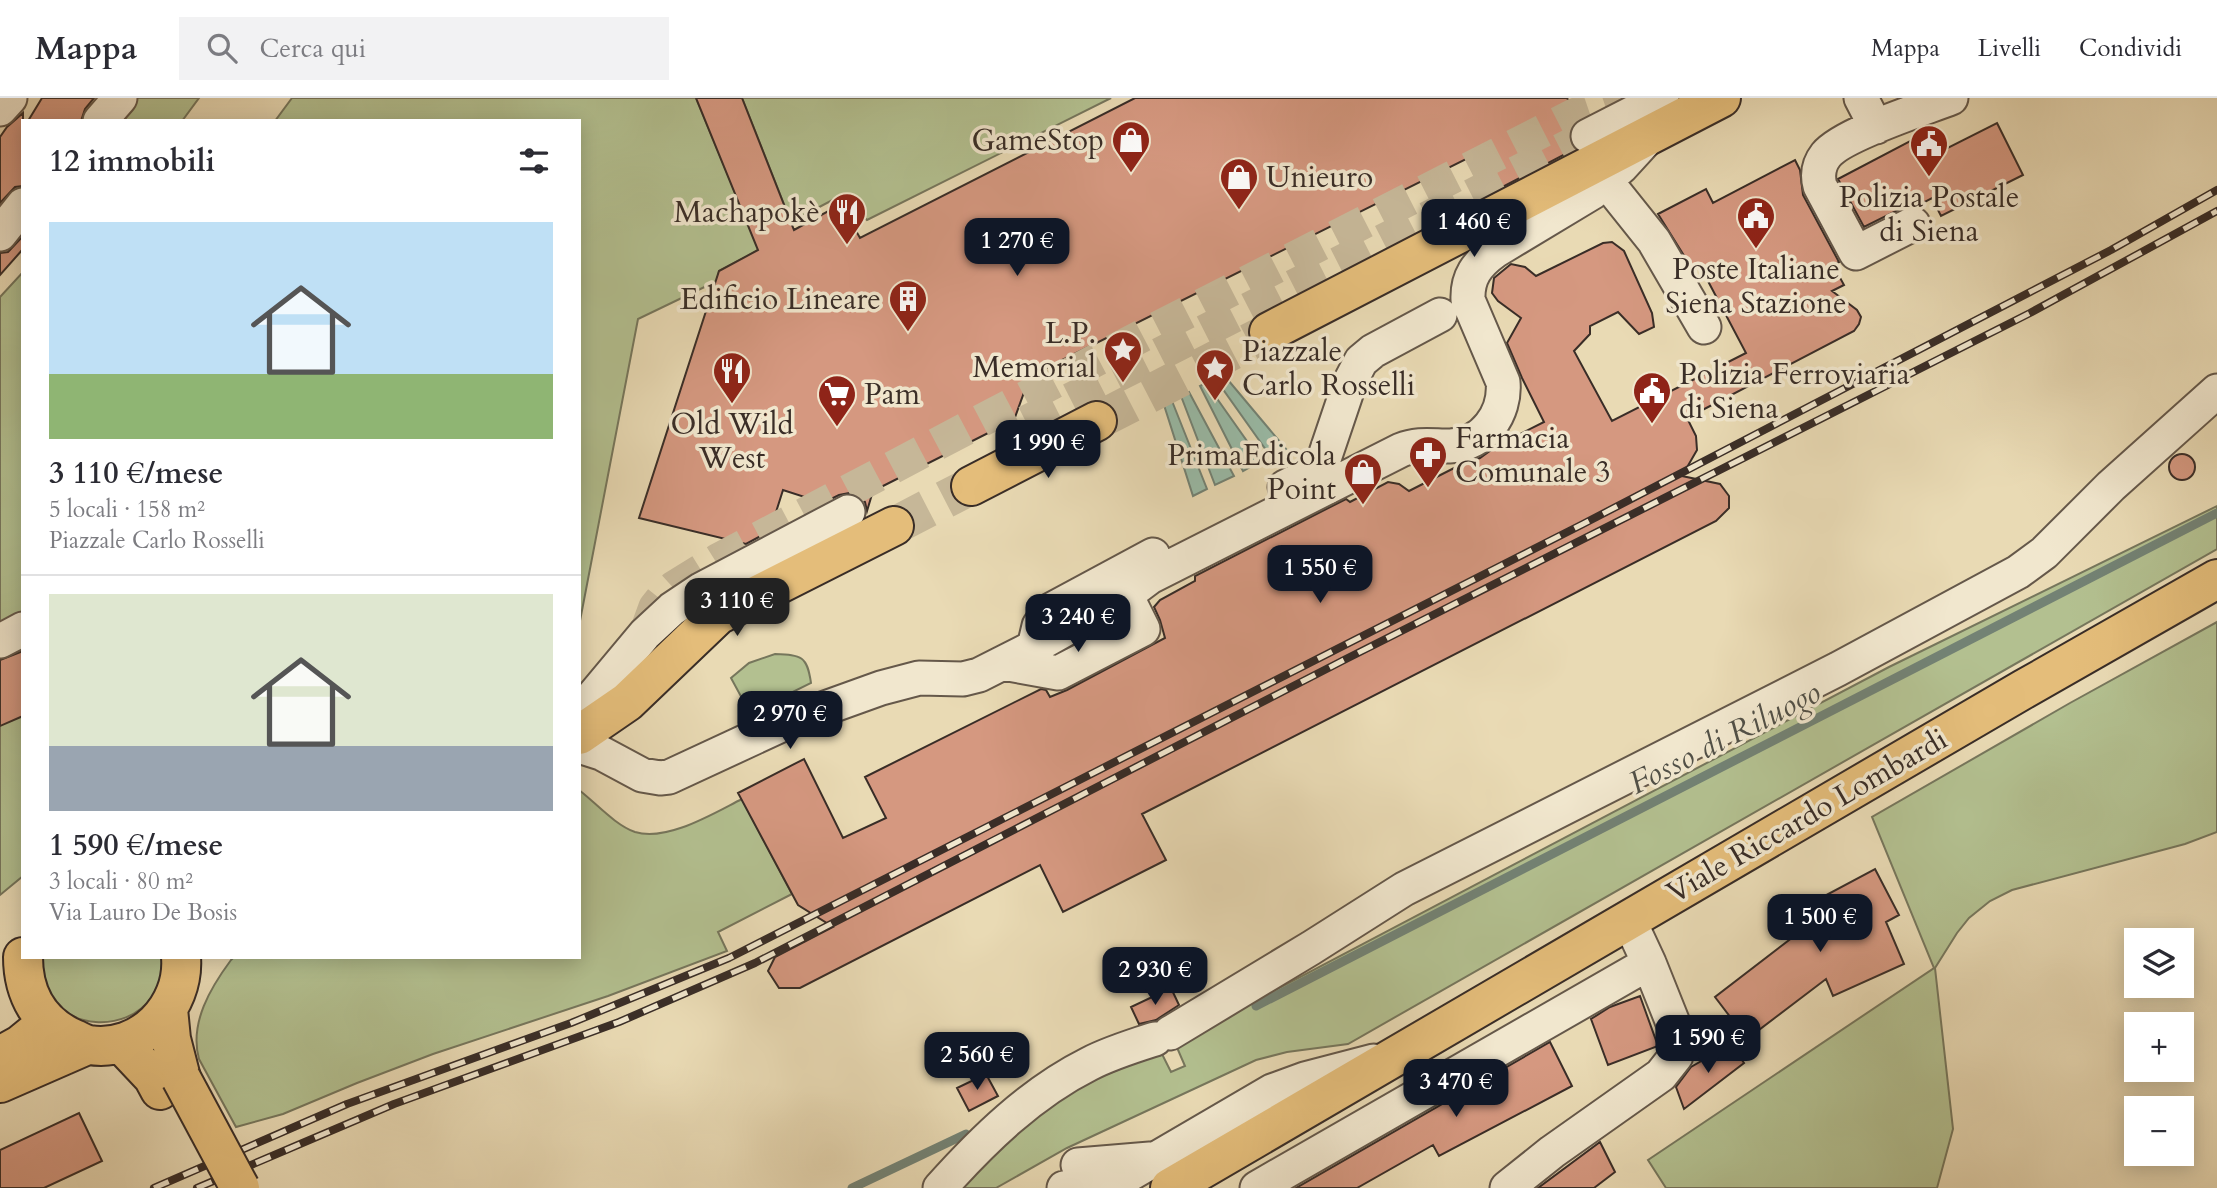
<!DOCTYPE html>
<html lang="it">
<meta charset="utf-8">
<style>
body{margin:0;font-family:Cardo,serif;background:#f2f2f3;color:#2b2b33;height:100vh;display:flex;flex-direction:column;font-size:26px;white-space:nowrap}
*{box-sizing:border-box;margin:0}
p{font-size:23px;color:#7c7c81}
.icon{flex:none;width:38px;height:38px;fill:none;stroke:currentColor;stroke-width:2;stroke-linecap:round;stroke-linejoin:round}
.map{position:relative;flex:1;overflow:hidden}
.sheet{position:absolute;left:21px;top:21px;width:560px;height:840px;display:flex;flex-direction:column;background:#fff;border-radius:0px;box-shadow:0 4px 18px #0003}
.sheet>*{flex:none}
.buttons{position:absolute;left:2124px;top:830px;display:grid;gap:14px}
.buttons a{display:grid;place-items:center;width:70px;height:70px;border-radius:0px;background:#fff;box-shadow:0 4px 18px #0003;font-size:35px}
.price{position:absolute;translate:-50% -60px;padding:0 16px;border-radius:14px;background:#111827;color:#fff;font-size:23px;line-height:46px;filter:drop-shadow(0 2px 4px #0008)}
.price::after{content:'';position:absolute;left:50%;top:42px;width:21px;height:16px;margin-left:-10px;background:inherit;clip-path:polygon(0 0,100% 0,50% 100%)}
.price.selected{background:#222;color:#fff}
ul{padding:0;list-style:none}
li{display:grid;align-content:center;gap:14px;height:371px;padding:0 28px}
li+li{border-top:2px solid #e1e1e2}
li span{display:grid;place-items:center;height:217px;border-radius:0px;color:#555}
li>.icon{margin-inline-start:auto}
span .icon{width:126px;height:126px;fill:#fffc;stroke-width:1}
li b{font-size:30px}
h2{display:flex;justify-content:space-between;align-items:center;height:84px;padding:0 28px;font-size:30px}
header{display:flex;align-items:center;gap:42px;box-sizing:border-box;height:98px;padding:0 35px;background:#fff;border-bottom:2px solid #e1e1e2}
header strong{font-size:33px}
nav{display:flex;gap:38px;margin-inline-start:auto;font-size:24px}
.search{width:490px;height:63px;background:#f2f2f3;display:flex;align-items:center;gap:18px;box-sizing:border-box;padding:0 24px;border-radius:0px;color:#7c7c81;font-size:26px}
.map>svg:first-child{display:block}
.green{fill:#b3c090;stroke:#76765c;stroke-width:2}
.water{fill:#99bba7;stroke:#738274;stroke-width:2}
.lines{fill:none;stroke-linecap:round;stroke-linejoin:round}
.stream{stroke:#738274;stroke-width:9}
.building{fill:#d59880;stroke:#392d27;stroke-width:2}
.minor-tunnel{stroke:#c6b798;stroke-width:33;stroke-dasharray:33 17;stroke-linecap:butt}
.major-tunnel{stroke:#c6b798;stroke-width:38;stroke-dasharray:38 19;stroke-linecap:butt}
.minor-casing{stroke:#65584a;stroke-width:37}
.major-casing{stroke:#392d27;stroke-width:42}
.minor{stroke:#f1e7ce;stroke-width:33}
.major{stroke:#e4bd7a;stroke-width:38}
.rail-casing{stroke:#392d27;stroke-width:8}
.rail{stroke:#f1e7ce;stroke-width:5;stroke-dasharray:16;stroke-linecap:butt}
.major-bridge-casing{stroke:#392d27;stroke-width:42;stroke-linecap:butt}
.major-bridge{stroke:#e4bd7a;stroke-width:38}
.labels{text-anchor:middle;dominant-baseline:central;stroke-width:7;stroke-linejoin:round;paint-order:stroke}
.poi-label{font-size:30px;fill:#392d27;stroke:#f1e7ce;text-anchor:end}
.street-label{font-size:30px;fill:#392d27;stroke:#f1e7ce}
.water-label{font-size:32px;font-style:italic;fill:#515047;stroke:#f1e7ce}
</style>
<header>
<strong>Mappa</strong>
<div class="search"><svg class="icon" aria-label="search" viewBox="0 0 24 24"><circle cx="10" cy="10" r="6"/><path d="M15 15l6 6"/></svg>Cerca qui</div>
<nav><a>Mappa</a><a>Livelli</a><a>Condividi</a></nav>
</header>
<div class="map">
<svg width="2217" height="1090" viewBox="0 0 2217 1090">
<rect width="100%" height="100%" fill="#e9dab4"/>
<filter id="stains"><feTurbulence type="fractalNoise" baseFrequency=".00286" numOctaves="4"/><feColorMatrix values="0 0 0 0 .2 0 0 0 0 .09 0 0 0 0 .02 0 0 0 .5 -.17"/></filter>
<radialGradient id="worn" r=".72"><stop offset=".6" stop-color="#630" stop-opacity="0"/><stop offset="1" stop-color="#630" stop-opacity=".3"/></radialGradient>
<path class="green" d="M136,0H199L182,23H123Z
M292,0H696L759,152L719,173L717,183L638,221L579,528V23H275Z
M742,0H1111L867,122L840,98L791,124Z
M23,174V778L0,797V199Z
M2217,408V451L1348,946L1287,954L1256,962L1067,1050L996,1090H953L961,1079L1071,991L1161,954L1171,974L1185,968L1175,945L1889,569Z
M2217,524V734L2185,746L2012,792L1990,803L1969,820L1957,835L1935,870L1953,1031L1937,1090H1666L1648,1062L1934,870L1872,719L2070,605Z
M775,556C802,557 807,558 811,585L750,615L731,580L749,565Z
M579,692C596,705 615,727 635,734C667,744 714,715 742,701L792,796L718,834L727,853L608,898L433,956L357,985L283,1016L236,1029L199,961C189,925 211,889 231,862L234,859H579Z
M39,859H164C162,874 160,888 151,900C126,935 64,932 45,891C41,882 41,869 39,859Z"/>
<path class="water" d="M1223,276L1286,351L1271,359L1215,280Z
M1206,285L1261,363L1243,373L1200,288Z
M1189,294L1234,378L1215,387L1181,298Z
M1172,303L1207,391L1193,398L1164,307Z"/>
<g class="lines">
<path class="stream" d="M1256,908L2217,415
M852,1090L966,1036"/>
</g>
<path class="building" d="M42,0H94L85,11L81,23H28Z
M696,0H742L794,132L841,106L860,140L1135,0H1567L1579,21L1572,27L1569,36L1571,46L1575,51L1493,94L1474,57L1030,278L1014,322L873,393L867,413L865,404L859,398L849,395L839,397L823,405L783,392L770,433L746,446L639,420L719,173L758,152Z
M23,15V88L15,89L0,105V39L7,29Z
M1997,25L2023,77L1941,118L1932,100L1917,108L1904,109L1864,129L1838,81L1914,41L1924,62Z
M1795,62L1800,72L1803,97L1839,164L1833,167L1844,187L1832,193L1857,212L1861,219L1859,226L1854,233L1687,320L1696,338L1697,352L1682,378L1720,386L1729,398V410L1716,423L1142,716L1166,762L1063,814L1040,767L800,890H779L768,873L775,859L833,829L798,807L738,695L804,661L843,740L886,720L865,679L1041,591L1046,592L1050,599L1067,592L1165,540L1160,522L1154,509L1160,502L1195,483V478L1346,401L1350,404L1388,384L1399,386L1409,393L1462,366L1480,360L1498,347L1544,324L1522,280L1507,245L1521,220L1498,203L1492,195L1494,180L1511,166L1525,169L1536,178L1603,145L1612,144L1624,153L1652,215L1654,229L1639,236L1618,214L1590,228V236L1574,253L1612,323L1746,255L1700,168L1693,172L1658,116L1706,91L1713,105Z
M23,138V151L0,177V155L8,154Z
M2169 369a13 13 0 1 1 26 0a13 13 0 1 1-26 0Z
M23,553V618L0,628V562Z
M1875,771L1899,817L1886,824L1904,866L1833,898L1826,881L1747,941L1715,899L1797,836L1787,818Z
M1171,890L1179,907L1156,922L1139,926L1131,909Z
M1640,898L1658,948L1608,967L1591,921L1610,909Z
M1550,944L1572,988L1439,1058L1433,1047L1357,1090H1296Z
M1731,946L1744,965L1684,1011L1676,989L1691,969Z
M986,976L998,998L969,1013L957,990Z
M79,1015L102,1063L44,1090H0V1052Z
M1600,1044L1615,1074L1594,1090H1538Z"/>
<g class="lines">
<path class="minor-tunnel" d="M1026,324L1588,38
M647,531L655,509L663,499L674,489L719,461L1155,231L1576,16L1623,0"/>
<path class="major-tunnel" d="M1097,323L1269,234
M894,428L971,388"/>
<defs>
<path id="minor" d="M1861,0L1876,29
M0,11L10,0
M100,23L120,0
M1588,38L1662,0
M1606,83L1654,143L1704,229
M1913,126L1856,155L1820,88C1817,77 1819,66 1826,57C1843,36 1923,11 1951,0
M0,136L23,107
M1285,389L1309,377L1324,361L1350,284L1361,263L1373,253L1440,217
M0,543L23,531
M1034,549L1039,528L1049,513L1153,457
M1003,565L1058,575L1143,531L1126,497
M579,615L645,536L672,511L702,491L848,414
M579,648L601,655L642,677L660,680L669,679L792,622L881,590L919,580L963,581L979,577L1034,549L1126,497L1150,479L1401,352C1418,345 1432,348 1450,348C1484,347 1506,315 1503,284L1468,202C1467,179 1477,166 1495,153L1593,94L1621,69L1643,45
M1170,935L1311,850L1404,791L1838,571L2018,474L2044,455L2111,388L2217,293
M1078,1067L1150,1061
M940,1090C983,1042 1031,995 1089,966C1110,955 1133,948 1155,941
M1064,1090L1114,1084
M1106,1090L1272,993L1305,981L1374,963
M1257,1090L1649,865
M1507,1090L1552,1054L1661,977L1676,958L1679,940L1649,865L1629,822"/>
<path id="major" d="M1269,234L1721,0
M971,388L1097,323
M579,637L627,604L718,517L894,428
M23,859C23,896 40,926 74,941C79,943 84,946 89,947C141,955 185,909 181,859
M168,911L171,941L181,980
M121,945L153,979L160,992
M0,958L20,947L47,925
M0,985L87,947
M1170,1090L2024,591L2217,481"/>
</defs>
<use href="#minor" class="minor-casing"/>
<use href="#major" class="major-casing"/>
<use href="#minor" class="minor"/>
<use href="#major" class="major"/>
<defs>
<path id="rail" d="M154,1090L347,1006L571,925L729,860L1583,426L2111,152L2217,92
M197,1090L394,1006L619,924L755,865L1342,563L2030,215L2217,113"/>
</defs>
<use href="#rail" class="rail-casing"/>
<use href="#rail" class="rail"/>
<defs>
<path id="major-bridge" d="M181,980L240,1090"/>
</defs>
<use href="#major-bridge" class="major-bridge-casing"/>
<use href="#major-bridge" class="major-bridge"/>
</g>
<defs>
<symbol id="shop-pin" viewBox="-11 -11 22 30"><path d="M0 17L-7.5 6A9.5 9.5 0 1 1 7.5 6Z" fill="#8f2418" stroke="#f1e7ce"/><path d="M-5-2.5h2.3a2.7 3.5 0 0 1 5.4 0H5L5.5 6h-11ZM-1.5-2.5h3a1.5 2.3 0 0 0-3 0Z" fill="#fff"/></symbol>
<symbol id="civic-pin" viewBox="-11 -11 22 30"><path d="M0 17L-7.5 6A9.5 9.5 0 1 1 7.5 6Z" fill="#8f2418" stroke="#f1e7ce"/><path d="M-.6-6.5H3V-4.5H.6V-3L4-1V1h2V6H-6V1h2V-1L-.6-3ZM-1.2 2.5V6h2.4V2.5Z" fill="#fff"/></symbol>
<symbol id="restaurant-pin" viewBox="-11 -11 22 30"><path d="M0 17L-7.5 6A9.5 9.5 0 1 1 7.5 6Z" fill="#8f2418" stroke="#f1e7ce"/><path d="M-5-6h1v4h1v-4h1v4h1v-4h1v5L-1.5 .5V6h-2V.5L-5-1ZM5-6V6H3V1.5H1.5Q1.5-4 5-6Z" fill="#fff"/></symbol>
<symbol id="building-pin" viewBox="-11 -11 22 30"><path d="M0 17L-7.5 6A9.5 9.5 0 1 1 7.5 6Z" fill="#8f2418" stroke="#f1e7ce"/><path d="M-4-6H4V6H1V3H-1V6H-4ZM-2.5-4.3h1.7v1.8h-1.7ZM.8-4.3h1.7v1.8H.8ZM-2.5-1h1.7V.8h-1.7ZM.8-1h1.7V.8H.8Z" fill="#fff"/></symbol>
<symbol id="sight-pin" viewBox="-11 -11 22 30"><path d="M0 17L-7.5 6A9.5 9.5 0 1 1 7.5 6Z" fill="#8f2418" stroke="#f1e7ce"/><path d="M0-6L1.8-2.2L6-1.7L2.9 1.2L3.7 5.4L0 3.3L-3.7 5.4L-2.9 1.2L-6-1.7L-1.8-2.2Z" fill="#fff"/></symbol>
<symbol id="supermarket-pin" viewBox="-11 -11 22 30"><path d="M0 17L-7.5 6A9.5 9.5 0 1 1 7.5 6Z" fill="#8f2418" stroke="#f1e7ce"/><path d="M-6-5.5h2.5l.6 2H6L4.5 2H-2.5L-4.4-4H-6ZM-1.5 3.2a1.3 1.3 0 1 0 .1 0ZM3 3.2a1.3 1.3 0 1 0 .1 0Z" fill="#fff"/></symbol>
<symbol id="pharmacy-pin" viewBox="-11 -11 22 30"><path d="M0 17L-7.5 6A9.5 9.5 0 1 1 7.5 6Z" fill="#8f2418" stroke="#f1e7ce"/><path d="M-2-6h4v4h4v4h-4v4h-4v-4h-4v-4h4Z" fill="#fff"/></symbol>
</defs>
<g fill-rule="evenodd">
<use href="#shop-pin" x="1109" y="20" width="44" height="60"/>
<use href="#civic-pin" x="1907" y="24" width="44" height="60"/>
<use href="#shop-pin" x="1217" y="57" width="44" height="60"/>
<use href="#restaurant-pin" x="825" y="92" width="44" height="60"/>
<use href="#civic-pin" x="1734" y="96" width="44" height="60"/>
<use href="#building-pin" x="886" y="179" width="44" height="60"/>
<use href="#sight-pin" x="1101" y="230" width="44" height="60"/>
<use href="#sight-pin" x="1193" y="248" width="44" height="60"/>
<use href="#restaurant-pin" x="710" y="251" width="44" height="60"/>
<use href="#civic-pin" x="1630" y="271" width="44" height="60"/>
<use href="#supermarket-pin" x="815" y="274" width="44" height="60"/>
<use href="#pharmacy-pin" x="1406" y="335" width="44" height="60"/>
<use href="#shop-pin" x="1341" y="352" width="44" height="60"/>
</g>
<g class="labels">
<g class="poi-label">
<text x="1104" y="42">GameStop</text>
<text x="1266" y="79" text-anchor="start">Unieuro</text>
<text x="1929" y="99" text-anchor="middle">Polizia Postale<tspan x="1929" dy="34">di Siena</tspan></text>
<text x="820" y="114">Machapokè</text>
<text x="1756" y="171" text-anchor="middle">Poste Italiane<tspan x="1756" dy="34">Siena Stazione</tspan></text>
<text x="881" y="201">Edificio Lineare</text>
<text x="1096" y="235">L.P.<tspan x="1096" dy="34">Memorial</tspan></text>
<text x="1242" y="253" text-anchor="start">Piazzale<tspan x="1242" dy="34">Carlo Rosselli</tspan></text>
<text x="1679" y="276" text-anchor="start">Polizia Ferroviaria<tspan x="1679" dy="34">di Siena</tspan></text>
<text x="864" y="296" text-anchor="start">Pam</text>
<text x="732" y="326" text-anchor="middle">Old Wild<tspan x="732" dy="34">West</tspan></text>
<text x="1455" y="340" text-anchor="start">Farmacia<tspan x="1455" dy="34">Comunale 3</tspan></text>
<text x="1336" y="357">PrimaEdicola<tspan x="1336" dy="34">Point</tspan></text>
</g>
<g class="street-label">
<text transform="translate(1807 718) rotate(-30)">Viale Riccardo Lombardi</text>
</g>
<g class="water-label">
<text transform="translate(1725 640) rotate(-27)">Fosso di Riluogo</text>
</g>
</g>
<rect width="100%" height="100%" filter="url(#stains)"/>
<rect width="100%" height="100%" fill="url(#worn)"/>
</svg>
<div class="buttons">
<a><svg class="icon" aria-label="layers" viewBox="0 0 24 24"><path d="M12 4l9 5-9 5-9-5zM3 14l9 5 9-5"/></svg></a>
<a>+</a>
<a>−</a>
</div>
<b class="price" style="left:1474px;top:161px">1 460 €</b>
<b class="price" style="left:1017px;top:180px">1 270 €</b>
<b class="price" style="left:1048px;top:382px">1 990 €</b>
<b class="price" style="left:1320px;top:507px">1 550 €</b>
<b class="price selected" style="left:737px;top:540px">3 110 €</b>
<b class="price" style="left:1078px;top:556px">3 240 €</b>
<b class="price" style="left:790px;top:653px">2 970 €</b>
<b class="price" style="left:1820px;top:856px">1 500 €</b>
<b class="price" style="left:1155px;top:909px">2 930 €</b>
<b class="price" style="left:1708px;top:977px">1 590 €</b>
<b class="price" style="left:977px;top:994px">2 560 €</b>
<b class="price" style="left:1456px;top:1021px">3 470 €</b>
<section class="sheet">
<h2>12 immobili<svg class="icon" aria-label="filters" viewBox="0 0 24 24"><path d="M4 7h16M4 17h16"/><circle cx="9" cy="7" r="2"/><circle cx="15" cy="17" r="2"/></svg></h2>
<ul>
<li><span style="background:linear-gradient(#bfe0f5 70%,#8fb573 0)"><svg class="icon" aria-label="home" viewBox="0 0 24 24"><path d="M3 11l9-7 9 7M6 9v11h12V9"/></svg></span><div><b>3 110 €/mese</b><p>5 locali · 158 m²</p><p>Piazzale Carlo Rosselli</p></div></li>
<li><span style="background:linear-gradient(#dfe7d0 70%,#9aa5b1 0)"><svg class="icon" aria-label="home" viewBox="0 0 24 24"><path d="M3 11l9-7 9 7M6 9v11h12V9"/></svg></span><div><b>1 590 €/mese</b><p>3 locali · 80 m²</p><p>Via Lauro De Bosis</p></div></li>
</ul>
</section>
</div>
